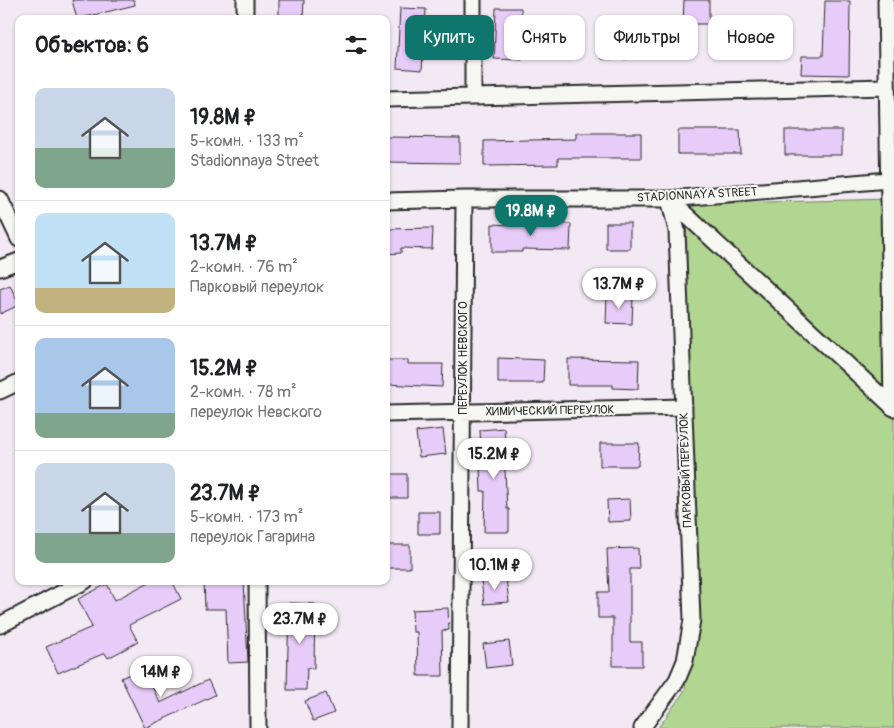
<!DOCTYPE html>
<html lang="ru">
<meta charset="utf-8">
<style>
body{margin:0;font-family:Pangolin,sans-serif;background:#f2f2f2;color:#202124;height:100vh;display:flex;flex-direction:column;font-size:19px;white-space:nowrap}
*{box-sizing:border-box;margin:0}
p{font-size:16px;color:#757577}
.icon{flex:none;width:28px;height:28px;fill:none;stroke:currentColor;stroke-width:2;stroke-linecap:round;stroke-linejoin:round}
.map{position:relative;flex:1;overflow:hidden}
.drawer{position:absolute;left:15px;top:15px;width:375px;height:570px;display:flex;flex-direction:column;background:#fff;border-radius:10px;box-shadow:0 1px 4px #0004}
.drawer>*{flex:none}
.guide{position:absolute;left:405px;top:15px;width:414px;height:45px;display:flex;gap:10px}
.price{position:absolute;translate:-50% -42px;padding:0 11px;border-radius:18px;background:#fff;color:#222;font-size:16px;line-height:32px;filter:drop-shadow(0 1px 2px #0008)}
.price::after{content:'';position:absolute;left:50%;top:30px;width:15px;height:11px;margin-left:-8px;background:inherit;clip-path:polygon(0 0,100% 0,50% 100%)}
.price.current{background:#0f766e;color:#fff}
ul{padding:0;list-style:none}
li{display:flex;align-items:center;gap:15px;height:125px;padding:0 20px}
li+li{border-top:1px solid #e0e0e0}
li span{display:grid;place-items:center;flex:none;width:140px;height:100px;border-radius:10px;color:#555}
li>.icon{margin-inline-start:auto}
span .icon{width:60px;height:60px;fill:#fffc;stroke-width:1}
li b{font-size:21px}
h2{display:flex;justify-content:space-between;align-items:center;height:60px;padding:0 20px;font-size:21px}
.pill{padding:0 18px;border-radius:10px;background:#fff;box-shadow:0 1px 4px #0004;font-size:18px;line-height:45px}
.pill.current{background:#0f766e;color:#fff}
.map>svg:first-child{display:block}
.green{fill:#b1d691;stroke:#6e805e}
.building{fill:#e7cbf9;stroke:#2b2b2b}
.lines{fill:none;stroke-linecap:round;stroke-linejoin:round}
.minor-casing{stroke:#2b2b2b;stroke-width:19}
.minor{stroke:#f6f6f2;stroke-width:15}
.labels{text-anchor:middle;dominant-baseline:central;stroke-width:4;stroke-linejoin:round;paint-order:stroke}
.street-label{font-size:12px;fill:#2b2b2b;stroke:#f6f6f2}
</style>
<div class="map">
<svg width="894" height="728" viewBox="0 0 894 728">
<rect width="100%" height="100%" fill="#f2e9f4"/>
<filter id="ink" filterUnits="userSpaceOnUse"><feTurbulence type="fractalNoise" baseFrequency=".02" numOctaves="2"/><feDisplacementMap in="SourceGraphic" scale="10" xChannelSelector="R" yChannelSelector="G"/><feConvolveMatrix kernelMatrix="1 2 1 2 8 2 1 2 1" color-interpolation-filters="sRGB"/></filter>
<g filter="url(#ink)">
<path class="green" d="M894,199V728H658L685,690L692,623L686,204Z"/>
<path class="building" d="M72,0H134L135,5L77,19Z
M279,0H304L303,19H279Z
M684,0H709V24H683Z
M825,1H850L849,75L801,74L802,56H823Z
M400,8L426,9L422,70L397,68Z
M496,8H521L522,60L494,59Z
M628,33V59H602L601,34Z
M678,130H740L741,154H678Z
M785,130H842V155H785Z
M576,133H641V158H558V165L484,166V141L576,139Z
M386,137L460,138V163L386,162Z
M534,223L571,224L570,250L522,249V252H492V224L533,226Z
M606,223H630V249H606Z
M433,228L432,249L401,248V253L386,254V229Z
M10,285L19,305L0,314V289Z
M607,295L633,297L632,324L606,323Z
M498,358L544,360L543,383H498Z
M568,359L639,360L638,389L613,388V385H568Z
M386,360H408V364H443L442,387L386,384Z
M504,428L506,453H504L507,509H509V532H484L485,491H481L480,467H482L480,430Z
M443,429L446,454L419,457L416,432Z
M600,443H639L638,466H600Z
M386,474H407V498H386Z
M630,499L631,521L608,522L607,500Z
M418,512H440V534H418Z
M386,545H410V568H386Z
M638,548L639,569H630V642H642V666H613V618H598V592H609L607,549Z
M506,578L509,602L484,604L481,580Z
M151,581H172L181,599L129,625L138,642L108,658L105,653L58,673L46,647L92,627L78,599L107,584L115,600Z
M204,581H244L248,662L228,663L226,609H205Z
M289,603L315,604L314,669L307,668L306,690H287Z
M448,608L449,630L442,631L443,676H418L417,632H413L412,610Z
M509,641L512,665L486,668L483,644Z
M143,668L160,703L208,680L215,695L145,728L121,678Z
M326,693L334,713L313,721L305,701Z"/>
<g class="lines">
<defs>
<path id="minor" d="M245,0V19
M886,0L892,407
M473,97V0
M386,99L887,87
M0,199L19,239
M669,199L894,408
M386,201L464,199H669L888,180
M0,268L19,261
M0,391L19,382
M386,414L684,407
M257,581L258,728
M0,625L85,581
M460,728L464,199
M642,728L677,680L685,661L692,620L677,231L669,199"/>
</defs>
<use href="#minor" class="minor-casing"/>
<use href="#minor" class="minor"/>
</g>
</g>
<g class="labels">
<g class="street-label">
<text transform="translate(697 195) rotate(-3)">STADIONNAYA STREET</text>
<text transform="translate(463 358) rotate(-90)">ПЕРЕУЛОК НЕВСКОГО</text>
<text transform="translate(550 411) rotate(-1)">ХИМИЧЕСКИЙ ПЕРЕУЛОК</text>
<text transform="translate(686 470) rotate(-92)">ПАРКОВЫЙ ПЕРЕУЛОК</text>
</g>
</g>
</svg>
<b class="price current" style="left:531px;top:237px">19.8M ₽</b>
<b class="price" style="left:619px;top:310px">13.7M ₽</b>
<b class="price" style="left:494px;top:480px">15.2M ₽</b>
<b class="price" style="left:495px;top:591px">10.1M ₽</b>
<b class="price" style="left:300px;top:645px">23.7M ₽</b>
<b class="price" style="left:161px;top:698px">14M ₽</b>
<div class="guide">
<a class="pill current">Купить</a>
<a class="pill">Снять</a>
<a class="pill">Фильтры</a>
<a class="pill">Новое</a>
</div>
<section class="drawer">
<h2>Объектов: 6<svg class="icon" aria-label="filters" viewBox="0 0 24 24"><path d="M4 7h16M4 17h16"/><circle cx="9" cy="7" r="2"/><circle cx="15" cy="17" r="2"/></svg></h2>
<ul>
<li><span style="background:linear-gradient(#c9d6e8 60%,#7fa58c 0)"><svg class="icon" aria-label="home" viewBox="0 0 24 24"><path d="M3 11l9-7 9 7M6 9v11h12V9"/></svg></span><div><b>19.8M ₽</b><p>5-комн. · 133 m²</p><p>Stadionnaya Street</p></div></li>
<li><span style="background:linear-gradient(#bfe0f5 75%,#c2b280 0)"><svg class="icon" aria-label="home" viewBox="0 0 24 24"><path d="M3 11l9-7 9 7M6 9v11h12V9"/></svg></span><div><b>13.7M ₽</b><p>2-комн. · 76 m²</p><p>Парковый переулок</p></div></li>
<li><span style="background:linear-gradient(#a9c7e8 75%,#7fa58c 0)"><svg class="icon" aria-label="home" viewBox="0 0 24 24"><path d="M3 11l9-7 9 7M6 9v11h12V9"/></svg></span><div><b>15.2M ₽</b><p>2-комн. · 78 m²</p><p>переулок Невского</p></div></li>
<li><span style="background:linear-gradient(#c9d6e8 70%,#7fa58c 0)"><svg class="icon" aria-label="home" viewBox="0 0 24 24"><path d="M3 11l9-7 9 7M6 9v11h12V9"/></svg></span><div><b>23.7M ₽</b><p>5-комн. · 173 m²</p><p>переулок Гагарина</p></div></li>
</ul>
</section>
</div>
